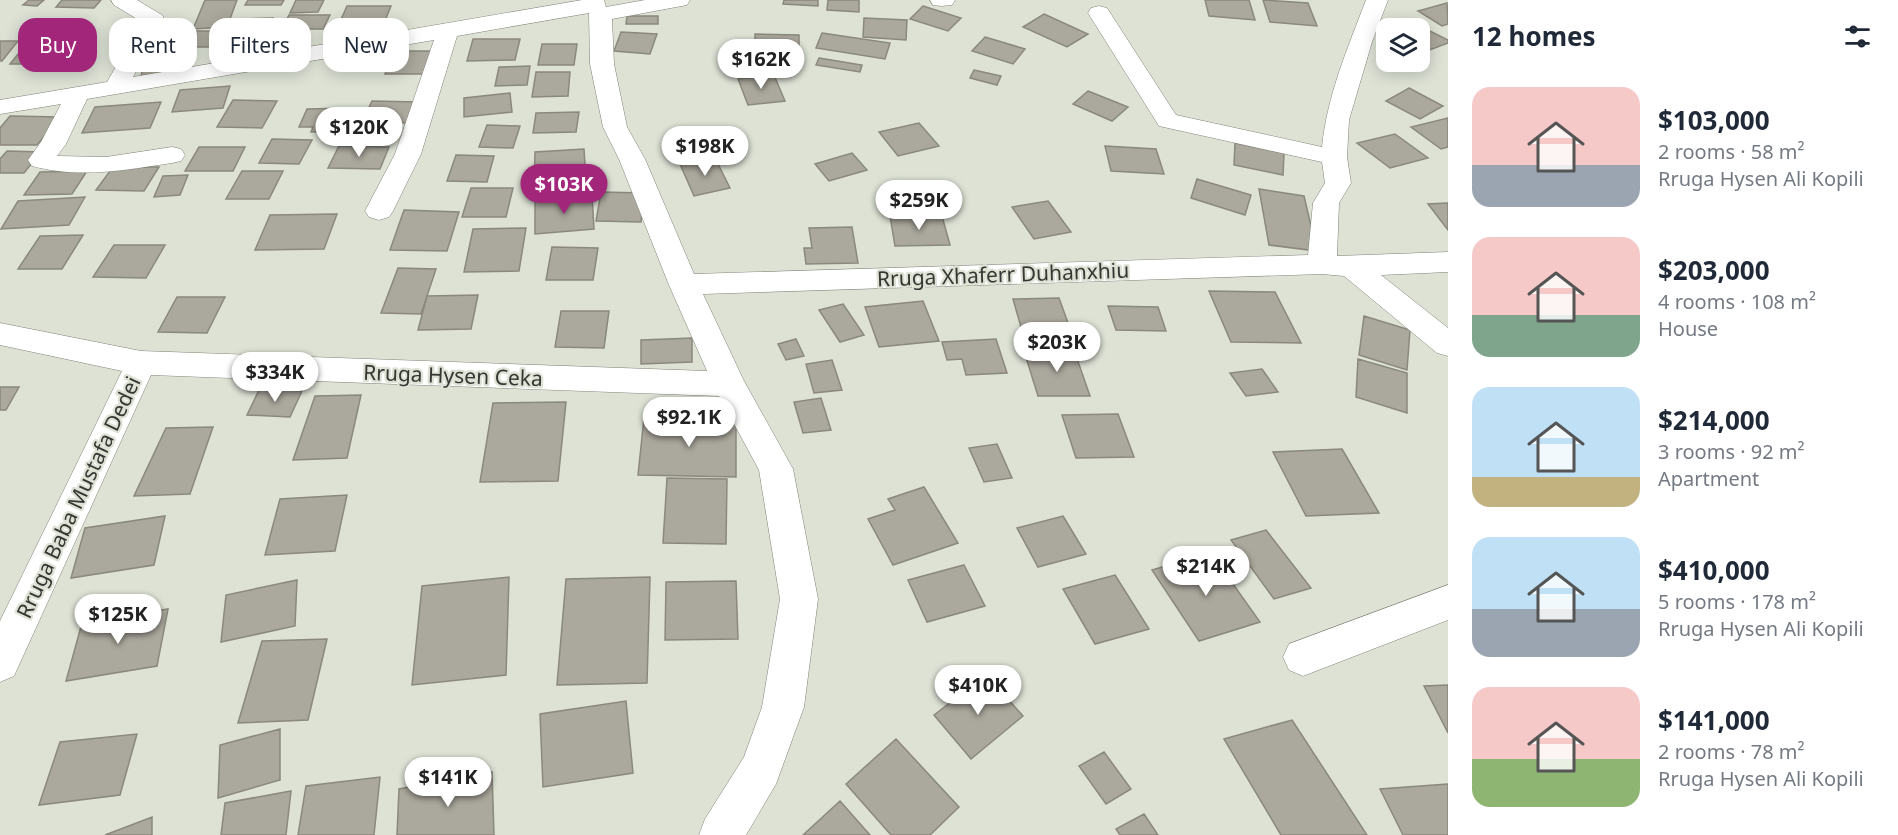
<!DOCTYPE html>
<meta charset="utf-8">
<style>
body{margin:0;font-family:"Noto Sans",sans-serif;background:#f2f2f3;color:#1f2937;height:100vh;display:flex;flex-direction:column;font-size:22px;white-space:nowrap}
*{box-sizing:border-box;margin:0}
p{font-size:20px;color:#747a83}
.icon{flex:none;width:33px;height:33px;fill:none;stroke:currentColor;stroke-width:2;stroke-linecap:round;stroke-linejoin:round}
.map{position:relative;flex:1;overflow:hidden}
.details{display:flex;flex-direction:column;background:#fff;width:450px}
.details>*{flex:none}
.top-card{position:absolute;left:18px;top:18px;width:570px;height:54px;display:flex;gap:12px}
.fabs{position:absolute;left:1376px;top:18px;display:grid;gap:12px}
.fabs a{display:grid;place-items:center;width:54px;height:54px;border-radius:12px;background:#fff;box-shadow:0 3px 15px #0003;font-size:30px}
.price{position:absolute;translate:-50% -51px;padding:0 14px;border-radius:21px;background:#fff;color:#222;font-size:20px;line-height:39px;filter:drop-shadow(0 2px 3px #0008)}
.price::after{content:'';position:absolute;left:50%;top:36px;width:18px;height:14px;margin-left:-9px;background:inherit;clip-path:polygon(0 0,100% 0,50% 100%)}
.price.on{background:#a2267a;color:#fff}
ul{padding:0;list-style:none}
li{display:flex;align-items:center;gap:18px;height:150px;padding:0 24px}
li span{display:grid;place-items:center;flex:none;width:168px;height:120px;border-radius:18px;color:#555}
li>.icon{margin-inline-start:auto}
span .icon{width:72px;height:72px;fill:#fffc;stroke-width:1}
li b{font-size:26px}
h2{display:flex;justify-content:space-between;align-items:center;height:72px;padding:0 24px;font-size:26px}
.tag{padding:0 21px;border-radius:18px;background:#fff;box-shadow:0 3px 15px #0003;font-size:21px;line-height:54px}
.tag.on{background:#a2267a;color:#fff}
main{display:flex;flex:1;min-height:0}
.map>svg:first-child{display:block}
.building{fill:#aba89d;stroke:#8b887d;stroke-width:1.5}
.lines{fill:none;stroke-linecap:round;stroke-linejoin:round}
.minor-casing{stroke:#7f8277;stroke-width:1}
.minor{fill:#fff;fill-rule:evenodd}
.labels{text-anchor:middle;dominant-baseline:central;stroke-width:4.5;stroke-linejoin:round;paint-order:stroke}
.street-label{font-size:21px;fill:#363733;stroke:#dde2d5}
</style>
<main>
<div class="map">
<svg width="1448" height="835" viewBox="0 0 1448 835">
<rect width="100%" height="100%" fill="#dde2d5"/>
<path class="building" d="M29,0H44L37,6L23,5Z
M62,0H101L94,8L56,7Z
M205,0H237L227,27L193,29Z
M248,0H284L281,5H245Z
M296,0H324L318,12L290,13Z
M784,0H818V6L783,4Z
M828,0H859V12L827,10Z
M1205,0H1249L1255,20L1209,16Z
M1263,0L1308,3L1317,26L1270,22Z
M1447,3L1448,24L1442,26L1418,11Z
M347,6H391L379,35H334Z
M923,6L961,18L948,31L910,19Z
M1044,14L1088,34L1067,47L1023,27Z
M289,15H330L323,29H282Z
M627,16H658V24H626Z
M273,18L264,36H226L236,19Z
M864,18L907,20L906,40L863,37Z
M1418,25L1448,40V43L1427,51L1419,47V28H1409Z
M181,31H223L213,47H170Z
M621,32L657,34L650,54L614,51Z
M822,33L890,43L885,59L816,48Z
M755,34L799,35V49H755Z
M985,37L1025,49L1013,64L972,51Z
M473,39H520L515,60L467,61Z
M0,41H18L2,61H0Z
M260,41L250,60L211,61L221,42Z
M27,43H66L50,64H10Z
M542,44H577L574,65H538Z
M394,51H434L426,74H385Z
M819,58L862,65L860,72L816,65Z
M171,65V75L141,80L142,70Z
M530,66L527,85L495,86L499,67Z
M974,70L1001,76L997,85L970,78Z
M536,72H570L568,96L532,97Z
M774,75L785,101L748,105L738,79Z
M230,86L223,108L172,112L180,90Z
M1409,88L1443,106L1420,119L1386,101Z
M1088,91L1128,107L1112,121L1073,104Z
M510,93L512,112L464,117V98Z
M233,100L277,101L262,128L217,127Z
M372,101L417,102L408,123L362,122Z
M161,102L150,128L82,133L95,107Z
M351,108L342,131L311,132L313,127H299L307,109Z
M579,112L576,132L533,133L536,113Z
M10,116L60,117L37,145H0V128Z
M1448,118V147L1441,149L1411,127Z
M919,123L939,146L898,156L879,132Z
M487,125L520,126L513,148L479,147Z
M1395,134L1428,158L1390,168L1357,143Z
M272,139L312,140L299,164L259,163Z
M1235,143L1284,153L1283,175L1234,165Z
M339,146L389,147L380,169L328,168Z
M1105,146L1156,149L1164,174L1111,171Z
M199,147H245L233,171H185Z
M584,149L586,181L534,185L535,152Z
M7,151L41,152L24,173H0V159Z
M852,153L867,170L829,181L815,164Z
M456,155L494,156L487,182L447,181Z
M715,158L730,188L694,196L680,164Z
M113,167H159L144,191L96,190Z
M87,171L72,194L24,195L40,172Z
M242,171H283L269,199H226Z
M188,175L180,195L154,197L163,176Z
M1197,179L1251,195L1245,215L1191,198Z
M471,188H513L506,217H462Z
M1259,189L1304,196L1317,251L1269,245Z
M601,192L644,193L641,222L596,221Z
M592,195L594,229L535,234V200Z
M85,197L69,225L1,229L18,201Z
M1048,201L1071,232L1034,239L1012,207Z
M1448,203V230L1428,204Z
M404,210L459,212L447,251L390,250Z
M337,214L324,249L255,250L270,215Z
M890,216H942L950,245L895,246Z
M852,227L858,263L806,264L804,248H812L809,228Z
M526,228L519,271L464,272L473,229Z
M83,235L62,269H18L40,236Z
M114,245H165L146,278L93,277Z
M552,247L598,248L593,280H546Z
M398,268L436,269L421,314L381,313Z
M1209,291L1275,292L1301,343L1231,342Z
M478,295L471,329L418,330L427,296Z
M177,297H225L207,333L158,332Z
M1059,298L1072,334H1051L1054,344L1026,345L1013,299Z
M923,301L939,341L879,347L865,307Z
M843,304L864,335L840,342L819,310Z
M1108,306L1158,307L1166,331L1116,330Z
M561,311H609L604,348L555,347Z
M1364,316L1410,330L1407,370L1359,355Z
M692,338V362L641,364V340Z
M796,339L804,356L786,360L778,344Z
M996,339L1007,373L966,375L962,359L947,360L942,342Z
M1074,350L1090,396H1038L1024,351Z
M1358,359L1407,373V413L1356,397Z
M832,360L842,390L814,393L806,364Z
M1262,369L1278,392L1246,396L1230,373Z
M0,387H19L6,410H0Z
M260,388L302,391L290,417L247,415Z
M361,395L347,458L293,460L315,396Z
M821,398L831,430L803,433L794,402Z
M566,402L558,481L480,482L493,403Z
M1118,414L1134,457L1076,458L1062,415Z
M644,418L736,419V477L638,475Z
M213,427L190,494L134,496L166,428Z
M997,444L1012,478L984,482L969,448Z
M1342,449L1379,513L1306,516L1273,452Z
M667,478L727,479L726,544L663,543Z
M924,487L958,543L893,565L868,519L895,510L888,499Z
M347,495L335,551L265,555L280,499Z
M165,516L154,565L71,578L85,528Z
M1063,516L1086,554L1038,567L1017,528Z
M1266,530L1311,588L1274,599L1231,540Z
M1211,553L1260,622L1199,641L1152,570Z
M964,565L985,606L927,622L908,580Z
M1115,575L1149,629L1095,644L1063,589Z
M509,577L506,675L412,685L422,586Z
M650,577L647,683L557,685L566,579Z
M297,580L295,626L221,642L226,595Z
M736,581L738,639L665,640L666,582Z
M168,609L157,666L66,681L82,623Z
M327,639L308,720L238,723L262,641Z
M986,675L1023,716L971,759L934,715Z
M1448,685V733L1424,686Z
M626,701L633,773L543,787L540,714Z
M1292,720L1367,835H1281L1224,739Z
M280,729V780L218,798L220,745Z
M137,734L120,795L39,805L60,742Z
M896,739L959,807L930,835H891L846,784Z
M1104,752L1131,789L1106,804L1079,766Z
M492,772L494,835H397L399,789Z
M380,777L374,835H298L306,786Z
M1448,784V835H1403L1380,789Z
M291,791L286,835H221L225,803Z
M840,801L870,835H803Z
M1144,814L1158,835H1120L1116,829Z
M152,817V835H105Z"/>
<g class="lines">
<defs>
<path id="minor" d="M111,0H137L162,15L165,20L133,77L582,0H604L606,7L645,0H690L687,5L612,19L614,64L627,127L645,159L694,274L1308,255L1313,203L1325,183L1322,162L1159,126L1088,13L1091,8L1099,6L1107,8L1176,115L1322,147C1327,96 1348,47 1366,0H1388L1372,42L1349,120L1347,157L1351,183L1339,203L1337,256L1448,252V272L1381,275L1448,328V356L1437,353L1344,276L1322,274L703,294L744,381L793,469L818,599L804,707L776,784L746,835H699L705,819L744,757L762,707L780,599L759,470L719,396L151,375L14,676L0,682V621L122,371L0,345V323L141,351L707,371L669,285L619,159L603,127L590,64L589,13L457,36L421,154L393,211L389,217L379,220L369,217L365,211L395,154L434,40L87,99L66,144L57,156L106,157L172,147L181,149L185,155L181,161L172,163C124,170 80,179 32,166L28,160L41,142L61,104L0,114V100L107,82L142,22L114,5Z
M930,0H955L952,5L941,6L933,5Z
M1448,585V620L1303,676L1289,670L1283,657L1289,644Z"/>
</defs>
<use href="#minor" class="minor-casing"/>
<use href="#minor" class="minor"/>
</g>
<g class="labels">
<g class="street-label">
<text transform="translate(1003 274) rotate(-2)">Rruga Xhaferr Duhanxhiu</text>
<text transform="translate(453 375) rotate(2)">Rruga Hysen Ceka</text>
<text transform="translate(78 497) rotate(-65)">Rruga Baba Mustafa Dedei</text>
</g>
</g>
</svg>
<div class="fabs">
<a><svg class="icon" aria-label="layers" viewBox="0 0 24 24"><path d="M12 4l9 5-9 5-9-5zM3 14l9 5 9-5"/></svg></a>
</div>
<b class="price" style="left:761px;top:90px">$162K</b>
<b class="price" style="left:359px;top:158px">$120K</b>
<b class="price" style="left:705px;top:177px">$198K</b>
<b class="price on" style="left:564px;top:215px">$103K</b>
<b class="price" style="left:919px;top:231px">$259K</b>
<b class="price" style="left:1057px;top:373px">$203K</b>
<b class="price" style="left:275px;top:403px">$334K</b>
<b class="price" style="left:689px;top:448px">$92.1K</b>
<b class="price" style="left:1206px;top:597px">$214K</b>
<b class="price" style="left:118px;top:645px">$125K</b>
<b class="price" style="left:978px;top:716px">$410K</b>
<b class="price" style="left:448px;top:808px">$141K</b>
<div class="top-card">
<a class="tag on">Buy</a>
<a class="tag">Rent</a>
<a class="tag">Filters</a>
<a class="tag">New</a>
</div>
</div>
<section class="details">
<h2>12 homes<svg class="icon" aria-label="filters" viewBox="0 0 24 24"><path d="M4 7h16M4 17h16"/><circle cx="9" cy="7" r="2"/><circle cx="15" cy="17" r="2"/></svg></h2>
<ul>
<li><span style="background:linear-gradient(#f6c9c9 65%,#9aa5b1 0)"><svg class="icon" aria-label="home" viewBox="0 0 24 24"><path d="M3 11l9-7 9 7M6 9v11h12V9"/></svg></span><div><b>$103,000</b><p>2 rooms · 58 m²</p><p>Rruga Hysen Ali Kopili</p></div></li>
<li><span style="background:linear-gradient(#f6c9c9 65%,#7fa58c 0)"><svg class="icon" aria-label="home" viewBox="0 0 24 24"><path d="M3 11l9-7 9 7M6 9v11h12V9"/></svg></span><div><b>$203,000</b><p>4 rooms · 108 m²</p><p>House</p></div></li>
<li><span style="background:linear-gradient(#bfe0f5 75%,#c2b280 0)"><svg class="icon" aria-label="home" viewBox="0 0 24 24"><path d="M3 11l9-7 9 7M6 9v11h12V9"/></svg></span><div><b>$214,000</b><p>3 rooms · 92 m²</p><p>Apartment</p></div></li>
<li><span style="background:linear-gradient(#bfe0f5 60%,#9aa5b1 0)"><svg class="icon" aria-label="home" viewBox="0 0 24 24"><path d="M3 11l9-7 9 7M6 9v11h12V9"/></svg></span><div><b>$410,000</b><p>5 rooms · 178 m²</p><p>Rruga Hysen Ali Kopili</p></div></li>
<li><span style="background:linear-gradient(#f6c9c9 60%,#8fb573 0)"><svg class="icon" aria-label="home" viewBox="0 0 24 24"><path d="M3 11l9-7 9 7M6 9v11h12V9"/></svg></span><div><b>$141,000</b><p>2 rooms · 78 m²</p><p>Rruga Hysen Ali Kopili</p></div></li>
</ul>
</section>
</main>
